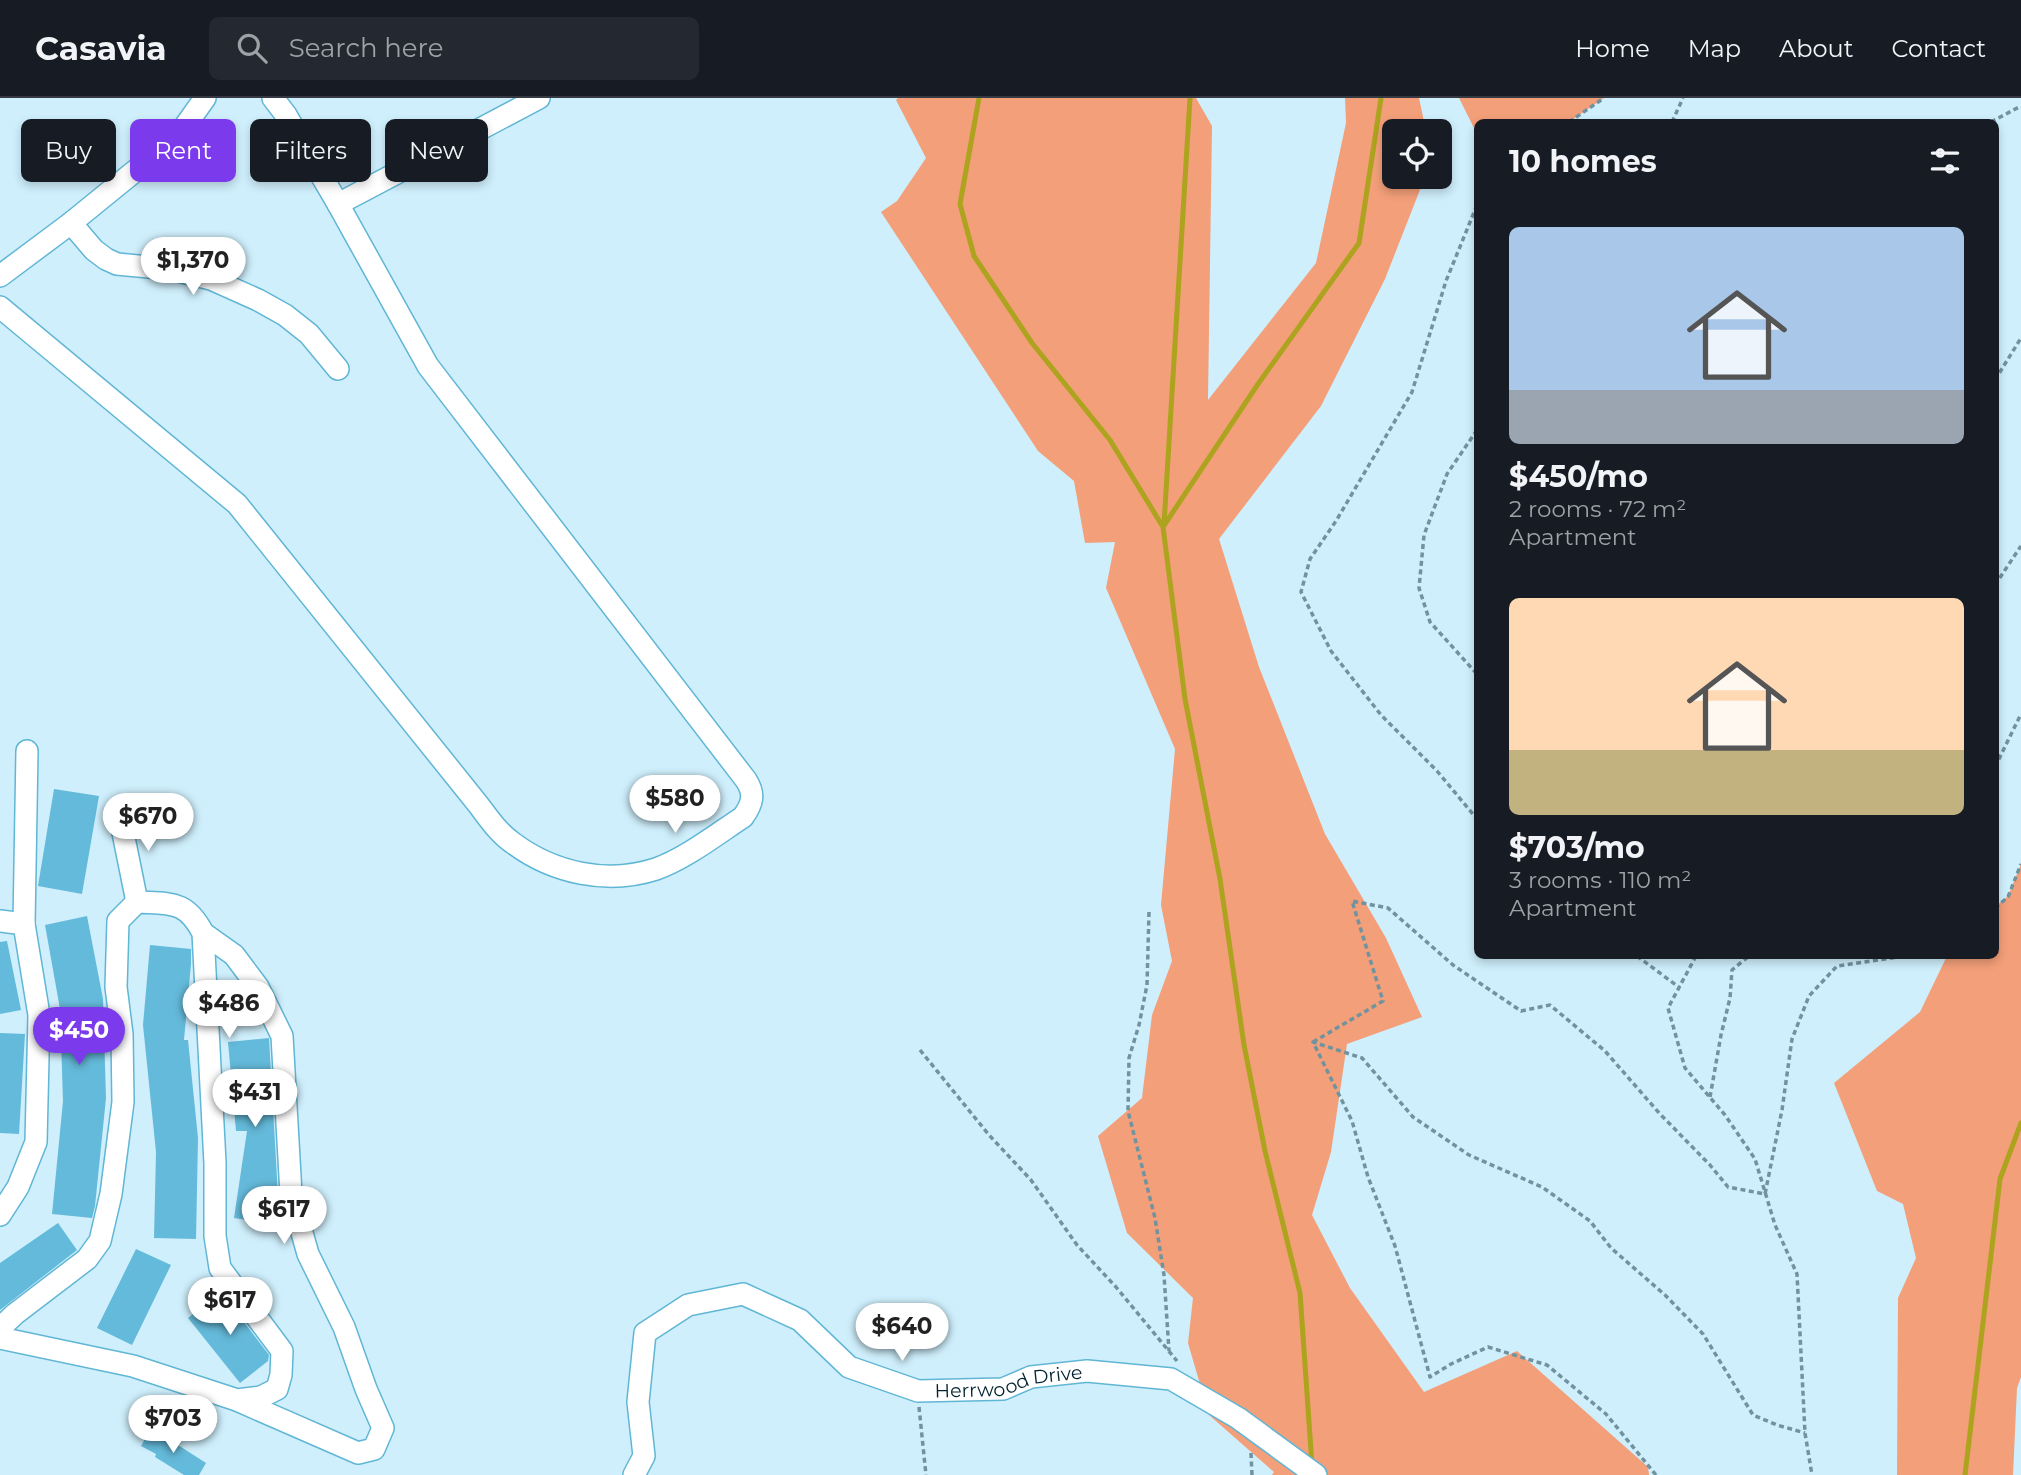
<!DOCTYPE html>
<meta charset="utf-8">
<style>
body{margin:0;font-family:Montserrat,sans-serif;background:#242831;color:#f1f3f6;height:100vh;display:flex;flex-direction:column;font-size:26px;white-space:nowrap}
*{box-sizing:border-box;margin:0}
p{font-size:23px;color:#9ea1a6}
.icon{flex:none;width:38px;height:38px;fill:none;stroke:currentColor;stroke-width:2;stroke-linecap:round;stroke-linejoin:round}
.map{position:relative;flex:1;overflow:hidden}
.side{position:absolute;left:1474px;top:21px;width:525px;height:840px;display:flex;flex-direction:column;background:#171b24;border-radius:10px;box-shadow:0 4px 10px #0003}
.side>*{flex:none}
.hud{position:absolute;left:21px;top:21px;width:665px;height:63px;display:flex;gap:14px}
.tools{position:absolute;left:1382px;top:21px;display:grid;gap:14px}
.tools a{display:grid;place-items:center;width:70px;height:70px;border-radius:10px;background:#171b24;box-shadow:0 4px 10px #0003;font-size:35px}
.price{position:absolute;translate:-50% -60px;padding:0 16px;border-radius:24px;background:#fff;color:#222;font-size:23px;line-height:46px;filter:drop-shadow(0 2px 4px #0008)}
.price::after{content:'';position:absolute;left:50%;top:42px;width:21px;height:16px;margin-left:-10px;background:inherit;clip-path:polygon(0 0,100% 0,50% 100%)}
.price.on{background:#7c3aed;color:#fff}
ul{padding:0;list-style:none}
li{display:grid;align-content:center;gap:14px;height:371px;padding:0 35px}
li span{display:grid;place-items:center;height:217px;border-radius:10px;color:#555}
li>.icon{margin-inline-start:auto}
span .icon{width:126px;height:126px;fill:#fffc;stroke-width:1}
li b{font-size:30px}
h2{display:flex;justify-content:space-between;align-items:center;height:84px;padding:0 35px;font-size:30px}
.tag{padding:0 24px;border-radius:10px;background:#171b24;box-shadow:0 4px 10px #0003;font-size:24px;line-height:63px}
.tag.on{background:#7c3aed;color:#fff}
header{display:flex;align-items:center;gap:42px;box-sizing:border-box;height:98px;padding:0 35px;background:#171b24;border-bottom:2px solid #363941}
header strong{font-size:33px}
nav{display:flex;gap:38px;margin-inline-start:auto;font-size:24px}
.search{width:490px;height:63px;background:#242831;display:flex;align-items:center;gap:18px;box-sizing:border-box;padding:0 24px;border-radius:10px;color:#9ea1a6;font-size:26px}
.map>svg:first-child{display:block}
.forest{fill:#f39f79}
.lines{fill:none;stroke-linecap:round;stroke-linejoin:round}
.stream{stroke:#ada31e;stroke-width:5}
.building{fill:#64bada}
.minor-casing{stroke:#60b6d5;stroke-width:24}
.path{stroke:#71929f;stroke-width:3.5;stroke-dasharray:5 3.5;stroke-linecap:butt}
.minor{stroke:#fff;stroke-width:21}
.labels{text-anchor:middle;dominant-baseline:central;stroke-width:7;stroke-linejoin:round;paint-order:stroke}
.street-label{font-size:19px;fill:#00232f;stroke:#f6f6f6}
</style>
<header>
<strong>Casavia</strong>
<div class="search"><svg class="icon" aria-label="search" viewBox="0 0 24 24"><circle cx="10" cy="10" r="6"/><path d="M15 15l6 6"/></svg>Search here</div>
<nav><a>Home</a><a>Map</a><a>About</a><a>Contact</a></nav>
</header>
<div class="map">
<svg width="2021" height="1377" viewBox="0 0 2021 1377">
<rect width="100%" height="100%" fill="#cfeffc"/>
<path class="forest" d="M898,0H1196L1212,28L1208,302L1316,165L1346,25L1345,0H1419L1426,33H1395V79H1425L1385,181L1321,308L1219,441L1259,569L1325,736L1386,840L1422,919L1347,946L1331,1054L1312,1117L1350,1190L1424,1294L1517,1253L1648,1369L1649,1377H1272L1274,1374L1209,1317L1188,1245L1193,1200L1127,1135L1098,1038L1142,1000L1152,917L1172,863L1161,807L1175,651L1106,490L1115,444L1085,445L1074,383L1038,353L881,114L897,103L926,60L896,2Z
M1459,0H1604L1569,24H1477V36Z
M2021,766V1279L2017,1290L2013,1377H1897L1898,1200L1916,1160L1903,1106L1877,1093L1834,985L1920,914L1947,858H1995V809L2008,798Z"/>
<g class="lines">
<path class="stream" d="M979,0L960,106L974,158L1032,245L1110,342L1163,429
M1164,426L1190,0
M1312,1367L1300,1195L1265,1053L1244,947L1220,781L1185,601L1163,429L1258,286L1359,145L1381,0
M1965,1377L2000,1081L2021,1025"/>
</g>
<path class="building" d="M54,691L99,698L82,796L38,788Z
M87,818L103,901L106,1000L95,1108L92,1120L52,1116L63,1003L60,911L45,827Z
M7,843L21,912L0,916V844Z
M150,847L191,851V866L184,942H188L198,1040L196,1141L154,1140L156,1054L143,927Z
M0,935L25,936L19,1036L0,1035Z
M269,940L278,1098L274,1126L234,1120L247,1033H236L228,944Z
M58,1125L77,1152L0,1212V1165Z
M136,1151L171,1167L132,1247L97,1230Z
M221,1194L269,1257L268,1263L240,1285L188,1220Z
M150,1332L167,1340L206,1365L199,1377H184L155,1359L156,1356L141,1348Z"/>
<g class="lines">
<defs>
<g id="minor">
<path d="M338,106L539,0"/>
<path d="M71,125L94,152L106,161L117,166L170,171L211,181L258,202L285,217L309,236L338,271"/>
<path d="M0,178L71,125L178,38L205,0"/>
<path d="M0,209L237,406L477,705C488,719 498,735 513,745C553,775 607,787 656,771C685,761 717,736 743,719C753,705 755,696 746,682L428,268L338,106L286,17L273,0"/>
<path d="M119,715L137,804"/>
<path d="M0,823L24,826"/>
<path d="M203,835L234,857L258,889L282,938L291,1096L308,1156L344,1229L366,1291L383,1330L374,1351L358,1355L239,1303"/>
<path d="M0,1117L18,1089L36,1044L39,917L24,826L27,653"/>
<path d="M0,1230L15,1216L87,1161L100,1143L111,1096L123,1004L122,936L116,889L118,823L137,804C171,806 186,802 203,835L215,1065V1138L218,1157L220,1170L282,1253L281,1277L277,1291L261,1299L237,1302L133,1268L0,1240"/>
<path id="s1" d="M634,1377L644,1358L638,1304L645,1235L688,1207L743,1196L800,1222L849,1269L918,1293L1003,1291L1031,1279L1087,1273L1171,1281L1238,1320L1316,1377"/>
</g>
</defs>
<use href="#minor" class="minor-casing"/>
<path class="path" d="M1569,24L1604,0
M1672,24L1683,0
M1991,24L2021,8
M1477,107L1446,183L1412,294L1336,423L1310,461L1301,494L1331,553L1381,617L1437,673L1477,721
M1995,282L2021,240
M1477,332L1447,376L1424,437L1419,490L1430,524L1477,576
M1995,487L2021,448
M1995,669L2021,616
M1995,810L2008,799L2021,766
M1149,814L1147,887L1139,927L1129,960L1128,1013L1155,1120L1164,1177L1169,1253
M1637,858L1680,890
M1696,858L1668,910L1685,970L1725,1017L1755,1061L1775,1127L1797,1176L1805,1335L1812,1377
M1313,944L1383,903L1352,803L1388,810L1453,867L1521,913L1550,907L1605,953L1660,1016L1710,1067L1728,1089L1765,1096L1782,1012L1792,941L1809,898L1837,868L1906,858
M920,952L989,1037L1031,1082L1077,1147L1116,1189L1177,1263
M1710,999L1721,937L1730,900L1732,872L1749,858
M919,1309L926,1377
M1251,1355L1252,1377
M1656,1377L1606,1316L1547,1267L1488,1249L1451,1266L1430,1279L1395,1148L1368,1079L1352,1023L1313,944L1362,960L1413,1019L1469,1057L1542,1089L1590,1123L1611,1150L1665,1197L1703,1236L1753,1317L1777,1327L1805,1335"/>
<use href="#minor" class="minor"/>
</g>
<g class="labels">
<g class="street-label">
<text stroke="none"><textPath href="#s1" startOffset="548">Herrwood Drive</textPath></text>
</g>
</g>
</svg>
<div class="tools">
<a><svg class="icon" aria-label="locate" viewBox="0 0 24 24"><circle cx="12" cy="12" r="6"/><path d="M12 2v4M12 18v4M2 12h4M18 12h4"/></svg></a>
</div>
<b class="price" style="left:193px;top:199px">$1,370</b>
<b class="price" style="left:675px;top:737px">$580</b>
<b class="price" style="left:148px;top:755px">$670</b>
<b class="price" style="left:229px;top:942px">$486</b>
<b class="price on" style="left:79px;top:969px">$450</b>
<b class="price" style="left:255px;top:1031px">$431</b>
<b class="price" style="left:284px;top:1148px">$617</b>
<b class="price" style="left:230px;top:1239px">$617</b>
<b class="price" style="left:902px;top:1265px">$640</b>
<b class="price" style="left:173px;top:1357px">$703</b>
<div class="hud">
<a class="tag">Buy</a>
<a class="tag on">Rent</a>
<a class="tag">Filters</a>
<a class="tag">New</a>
</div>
<section class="side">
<h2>10 homes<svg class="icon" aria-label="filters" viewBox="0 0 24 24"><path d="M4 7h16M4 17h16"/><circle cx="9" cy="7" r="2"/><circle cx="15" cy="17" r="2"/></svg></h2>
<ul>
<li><span style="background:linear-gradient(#a9c7e8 75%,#9aa5b1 0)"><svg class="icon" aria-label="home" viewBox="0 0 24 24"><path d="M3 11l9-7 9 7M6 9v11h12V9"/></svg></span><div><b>$450/mo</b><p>2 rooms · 72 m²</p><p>Apartment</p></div></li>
<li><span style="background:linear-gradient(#ffd9b3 70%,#c2b280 0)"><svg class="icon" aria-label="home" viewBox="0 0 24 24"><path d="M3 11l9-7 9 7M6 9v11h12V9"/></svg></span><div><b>$703/mo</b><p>3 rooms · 110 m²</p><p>Apartment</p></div></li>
</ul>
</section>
</div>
